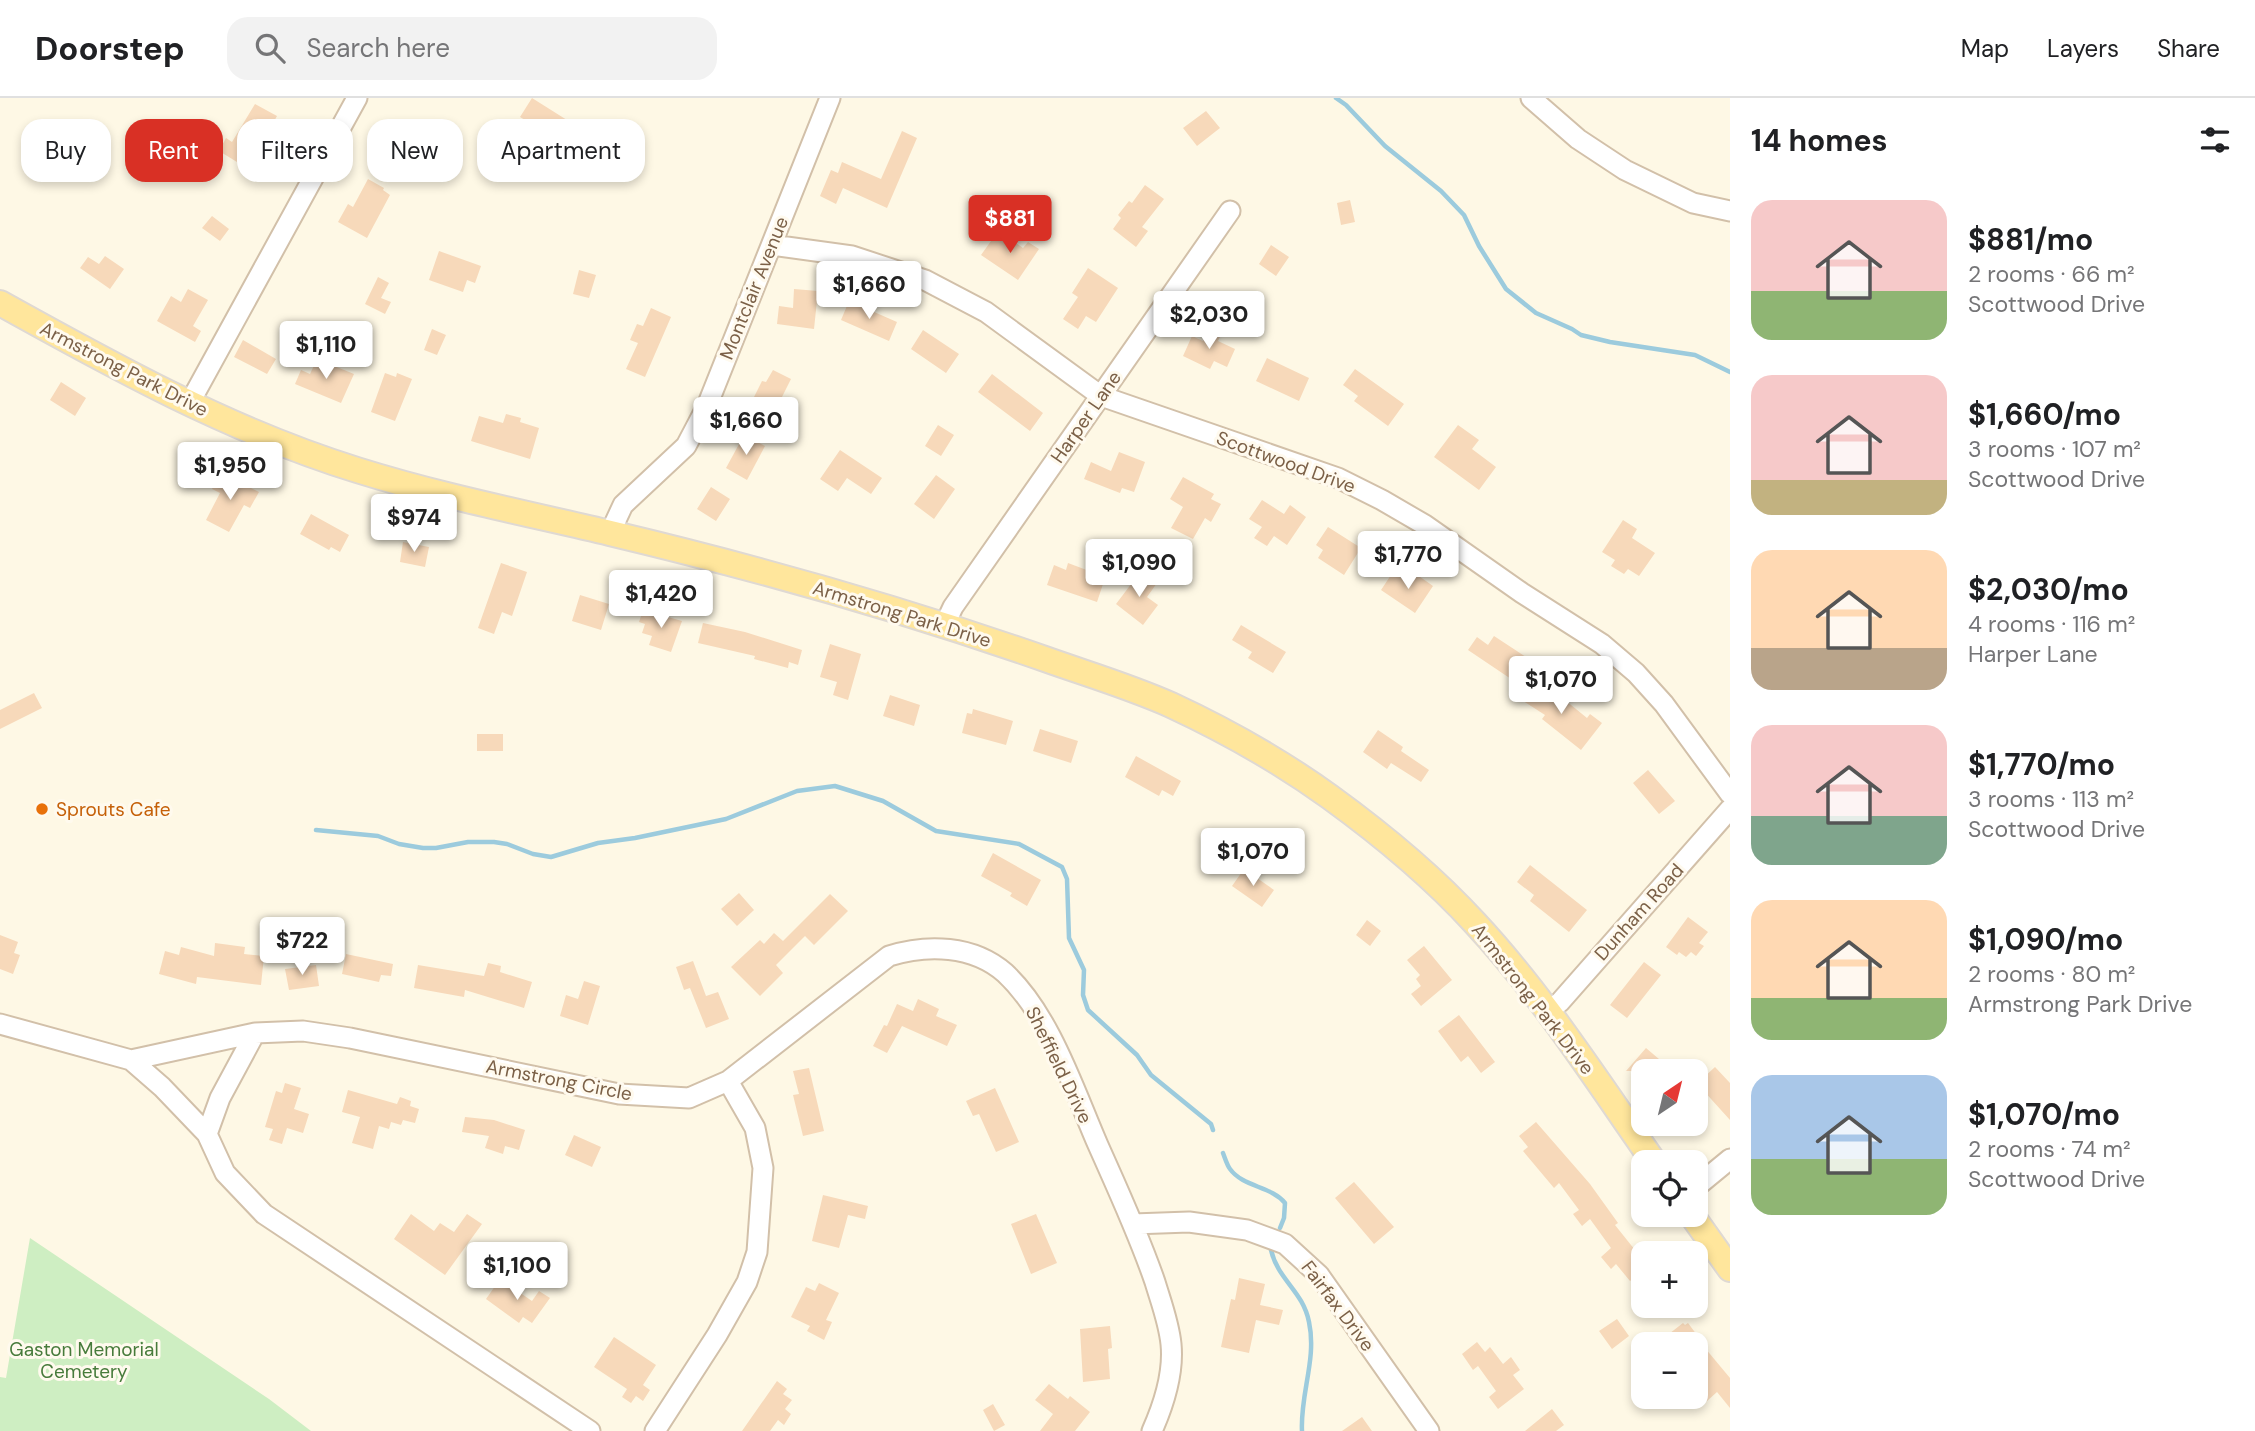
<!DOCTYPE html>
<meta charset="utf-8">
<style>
body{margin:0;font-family:"DM Sans",sans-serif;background:#f2f2f2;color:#202124;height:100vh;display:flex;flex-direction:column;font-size:26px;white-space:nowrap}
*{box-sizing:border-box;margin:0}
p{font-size:23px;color:#757577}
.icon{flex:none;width:38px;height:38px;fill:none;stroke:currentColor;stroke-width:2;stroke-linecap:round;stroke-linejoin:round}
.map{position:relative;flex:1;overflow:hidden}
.details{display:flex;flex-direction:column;background:#fff;width:525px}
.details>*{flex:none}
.guide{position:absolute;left:21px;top:21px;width:665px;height:63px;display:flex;gap:14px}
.needle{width:46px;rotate:35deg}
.controls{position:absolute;left:1631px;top:961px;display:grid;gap:14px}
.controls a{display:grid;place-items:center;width:77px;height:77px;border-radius:14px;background:#fff;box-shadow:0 4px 10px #0003;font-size:35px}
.price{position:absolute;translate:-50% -60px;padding:0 16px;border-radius:7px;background:#fff;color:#222;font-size:23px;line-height:46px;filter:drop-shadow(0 2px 4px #0008)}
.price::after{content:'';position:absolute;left:50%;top:42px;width:21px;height:16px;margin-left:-10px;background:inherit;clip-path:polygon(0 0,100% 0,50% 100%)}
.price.selected{background:#d93025;color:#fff}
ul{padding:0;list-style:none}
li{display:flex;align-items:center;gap:21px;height:175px;padding:0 21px}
li span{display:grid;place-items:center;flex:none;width:196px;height:140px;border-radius:21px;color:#555}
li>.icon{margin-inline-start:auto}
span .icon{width:84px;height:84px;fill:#fffc;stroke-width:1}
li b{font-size:30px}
h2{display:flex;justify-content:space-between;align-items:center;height:84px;padding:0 21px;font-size:30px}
.tag{padding:0 24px;border-radius:21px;background:#fff;box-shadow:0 4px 10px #0003;font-size:24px;line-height:63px}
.tag.selected{background:#d93025;color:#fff}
header{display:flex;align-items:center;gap:42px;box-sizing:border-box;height:98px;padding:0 35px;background:#fff;border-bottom:2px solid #e0e0e0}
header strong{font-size:33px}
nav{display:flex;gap:38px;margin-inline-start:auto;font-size:24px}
.search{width:490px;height:63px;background:#f2f2f2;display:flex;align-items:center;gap:18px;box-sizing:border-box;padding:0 24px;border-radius:21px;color:#757577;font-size:26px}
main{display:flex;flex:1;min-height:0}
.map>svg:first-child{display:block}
.green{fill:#ceeec2}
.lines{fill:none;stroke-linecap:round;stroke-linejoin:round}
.stream{stroke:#9ccbdd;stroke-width:4.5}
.building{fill:#f7d9ba}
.minor-casing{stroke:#d2c0a9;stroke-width:23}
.major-casing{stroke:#dfd9d3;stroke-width:28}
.minor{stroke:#fff;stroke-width:19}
.major{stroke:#ffe69c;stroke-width:24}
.food-dot{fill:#e8710a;stroke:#fffaee;stroke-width:2.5}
.labels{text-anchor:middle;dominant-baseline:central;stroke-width:6;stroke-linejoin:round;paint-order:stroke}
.street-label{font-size:19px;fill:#7b6047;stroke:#fffaee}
.food-label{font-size:19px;fill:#c56008;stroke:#fffaee;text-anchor:start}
.park-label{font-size:19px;fill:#477b3b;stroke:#fffaee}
</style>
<header>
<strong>Doorstep</strong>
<div class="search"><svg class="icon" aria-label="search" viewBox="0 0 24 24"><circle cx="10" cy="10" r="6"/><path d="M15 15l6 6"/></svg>Search here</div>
<nav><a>Map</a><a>Layers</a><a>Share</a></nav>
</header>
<main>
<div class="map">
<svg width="1730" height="1333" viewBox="0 0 1730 1333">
<rect width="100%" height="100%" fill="#fef8e5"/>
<path class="green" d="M30,1140L269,1301L311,1333H0V1279L6,1280Z"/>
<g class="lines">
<path class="stream" d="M1336,0L1346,7L1385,48L1441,93L1464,117L1479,148L1506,191L1536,215L1572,231L1581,237L1610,244L1695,257L1730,274
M316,732L378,738L399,746L423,750H436L468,744H494L507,746L533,756L551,759L598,745L635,740L726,721L797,693L835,688L883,703L936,733L1019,746L1062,769L1067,781L1069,840L1084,872L1083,897L1088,912L1137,957L1151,977L1211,1026L1213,1032
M1223,1055C1225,1060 1227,1067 1230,1071C1243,1089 1271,1088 1285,1105L1284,1120L1280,1130
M1271,1152C1278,1182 1303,1193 1309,1224C1317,1261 1300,1296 1302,1333"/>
</g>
<path class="building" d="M532,0L586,34L567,64L532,43L540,31L520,19Z
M255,6L277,18L271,29L274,31L259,56L246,49L237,64L219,53L226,40L232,44Z
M1206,13L1220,30L1197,48L1183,30Z
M902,33L917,40L887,110L843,90L836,106L820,98L831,72L838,75L842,64L881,81Z
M138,40L150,47L143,60L130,52Z
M368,81L384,90L383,92L390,97L367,140L338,124L348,106L353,109Z
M1145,87L1164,101L1142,129L1148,133L1136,149L1113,131L1121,120L1118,117L1129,103L1132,105Z
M1350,102L1355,124L1341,127L1337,105Z
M212,118L229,131L220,143L202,130Z
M996,136L1003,142L1006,138L1023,150L1028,144L1039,151L1018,182L981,157Z
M1271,147L1289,159L1276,178L1259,166Z
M439,153L481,168L475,185L467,182L463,194L429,182Z
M105,158L124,171L110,191L80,170L88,159L99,166Z
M1088,170L1118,190L1096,224L1086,218L1078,231L1063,221L1078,199L1072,195Z
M579,172L596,177L589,200L573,196Z
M378,179L389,185L381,200L391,204L385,216L365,206Z
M188,191L208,202L193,228L201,233L195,244L157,223L171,198L181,204Z
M794,191L818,193L814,231L777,226L779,208L793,210Z
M849,203L897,224L889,243L841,222Z
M651,210L671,219L645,279L626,271L638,245L630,242L637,226L643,228Z
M432,231L446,237L437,257L424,252Z
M1208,231L1221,237L1218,243L1235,251L1227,269L1214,263L1210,271L1183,258L1192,238L1203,243Z
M923,232L959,256L946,275L911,251Z
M243,242L276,261L267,276L234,259Z
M1267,260L1309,280L1299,303L1256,283Z
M317,261L354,276L341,305L295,286L301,272L310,276Z
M1355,271L1404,306L1388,328L1354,303L1358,298L1343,287Z
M773,272L791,281L778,307L785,311L779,324L749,309L762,283L766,284Z
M385,275L396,279L397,275L412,281L395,323L371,314Z
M992,276L1043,315L1030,333L978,294Z
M61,284L86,300L75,318L50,302Z
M506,316L521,320L520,324L539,330L530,361L471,343L479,318L503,325Z
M938,327L954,337L941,358L925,348Z
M1458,327L1479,342L1472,351L1496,369L1479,392L1434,359Z
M744,337L765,348L747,382L726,370Z
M840,352L882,380L871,396L847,380L838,393L820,381Z
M1119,354L1145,364L1134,394L1122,390L1120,395L1084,381L1091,364L1111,373Z
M221,375L259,394L250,410L244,407L229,434L206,422L220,395L212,391Z
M936,377L955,391L934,421L914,406Z
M1183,379L1214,396L1211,401L1221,406L1211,424L1205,420L1193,441L1171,430L1183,409L1170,401Z
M711,389L730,401L716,423L697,411Z
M1262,402L1284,416L1290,407L1306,419L1287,447L1274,438L1267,448L1254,440L1262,429L1249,421Z
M311,416L349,437L340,454L331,449L329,452L300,436Z
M1623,422L1637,431L1632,440L1655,455L1639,478L1628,471L1624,476L1611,468L1615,462L1602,454Z
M1328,429L1361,450L1344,477L1318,460L1323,452L1316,447Z
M403,444L429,449L425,469L400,464Z
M501,465L527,474L512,518L502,514L494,536L478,530Z
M1068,465L1092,474L1091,478L1104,483L1097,504L1047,487L1054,467L1066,472Z
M1141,473L1157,485L1147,499L1158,507L1143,527L1116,506Z
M1393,474L1410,485L1416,476L1433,488L1415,515L1381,492Z
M580,497L609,506L601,532L572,523Z
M643,512L682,523L671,554L649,547L652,538L642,535L645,526L639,524Z
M703,525L745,534L802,552L798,567L789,564L788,570L754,561L755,558L698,545Z
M1241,527L1286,554L1273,575L1248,560L1252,554L1232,542Z
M1494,538L1529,561L1514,583L1468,552L1477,539L1488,547Z
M830,546L861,556L848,602L833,597L837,584L820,579Z
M1527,584L1556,603L1560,598L1587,620L1590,616L1602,625L1581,652L1542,621L1545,617L1517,599Z
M34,595L42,610L0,631V612Z
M890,597L920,607L914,628L883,618Z
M973,611L1013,623L1006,647L962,635L967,615L972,616Z
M1040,631L1078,643L1071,665L1033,653Z
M1378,632L1403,649L1401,653L1429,672L1421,684L1391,665L1387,671L1363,654Z
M477,636H503V653H477Z
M1136,658L1181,683L1173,698L1162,692L1159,698L1125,679Z
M1648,672L1675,703L1659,716L1633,685Z
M993,755L1041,782L1027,808L1010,798L1012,795L981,778Z
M1530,767L1587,812L1569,834L1530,803L1534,797L1517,784Z
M1244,771L1274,792L1262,809L1232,788Z
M739,795L754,812L737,828L721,811Z
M830,796L848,813L814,847L805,838L776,867L783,875L760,898L731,869L760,842L764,846L774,835L783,843Z
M1688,819L1708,834L1699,845L1704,848L1696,858L1691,854L1686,859L1679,854L1677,857L1666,849Z
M1367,822L1381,833L1370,848L1356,837Z
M0,837L18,844L14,855L20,857L13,876L0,871Z
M215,845L245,849L244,856L264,858L261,887L197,879L196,886L159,876L165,853L179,857L181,849L214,858Z
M1424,848L1452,882L1421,908L1411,896L1421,888L1416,881L1420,877L1407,862Z
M346,856L393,866L391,878L381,877L379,884L342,876Z
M693,863L706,898L718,894L729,921L706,930L690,890L684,892L676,869Z
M1644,864L1661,877L1627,920L1610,907Z
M488,865L501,868L500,874L532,884L524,910L465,892L464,899L414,890L418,867L484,878Z
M316,867L319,888L289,892L285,871Z
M584,883L600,888L588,927L560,918L566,897L578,901Z
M918,901L939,911L936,918L957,927L947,948L902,928L887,955L873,948L884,927L887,928L897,906L913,913Z
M1459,917L1495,964L1481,975L1468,958L1461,964L1438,933Z
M1646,950L1666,967L1660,973H1626Z
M1715,969L1730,985V1022L1702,991L1708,986L1703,980Z
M809,970L824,1033L803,1038L793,997L799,996L793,973Z
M285,985L301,990L294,1011L309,1016L303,1035L287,1030L282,1046L269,1042L273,1031L265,1029L276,993L282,995Z
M995,990L1019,1044L996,1054L979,1016L973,1018L966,1003Z
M348,992L397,1006L400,999L411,1003L410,1008L419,1011L415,1025L403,1022L401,1027L391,1024L389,1031L379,1028L373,1051L352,1045L360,1019L342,1014Z
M465,1019L494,1022L525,1032L519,1052L505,1048L503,1056L485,1050L489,1038L462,1034Z
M1536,1024L1590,1086L1618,1125L1615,1127L1643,1162V1192L1634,1180L1630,1183L1616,1166L1611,1171L1601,1159L1611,1150L1590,1121L1582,1128L1573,1116L1579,1112L1559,1085L1554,1090L1523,1053L1528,1049L1519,1038Z
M574,1037L601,1049L592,1069L565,1057Z
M1354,1084L1394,1129L1374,1146L1335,1100Z
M823,1097L868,1108L865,1121L848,1117L839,1150L812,1143Z
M411,1116L434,1133L440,1125L454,1134L467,1116L482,1126L445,1177L394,1141Z
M1036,1116L1057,1165L1031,1176L1011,1126Z
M1239,1180L1265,1186L1260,1207L1283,1212L1279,1227L1256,1222L1249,1255L1221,1249L1231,1201L1235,1202Z
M500,1181L532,1203L539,1193L550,1200L532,1225L523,1219L519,1225L486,1201Z
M819,1185L839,1195L826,1222L832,1224L824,1242L807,1233L810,1228L791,1219L806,1189L815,1193Z
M1617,1221L1629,1238L1612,1251L1599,1233Z
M1683,1225L1685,1227L1688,1225L1697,1237L1695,1238L1730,1280V1310L1717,1294L1707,1303L1696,1290V1246H1656Z
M1110,1228L1112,1250L1108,1251L1110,1281L1083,1284L1080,1231Z
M614,1239L656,1267L643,1287L650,1292L643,1303L636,1298L631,1305L622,1299L627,1291L594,1269Z
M1477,1244L1485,1254L1490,1249L1503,1266L1511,1259L1520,1272L1513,1277L1524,1291L1498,1311L1489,1299L1496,1293L1478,1268L1473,1272L1462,1256Z
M777,1283L787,1291L783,1296L792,1302L785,1311L791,1316L784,1327L778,1322L770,1333H742Z
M1049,1286L1068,1301L1070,1298L1090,1314L1075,1333H1040L1053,1316L1035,1302Z
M993,1306L1005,1327L994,1333L983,1312Z
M1552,1311L1564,1327L1556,1333H1525Z
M1362,1319L1372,1333H1342Z"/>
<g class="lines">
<defs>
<path id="minor" d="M1531,0L1578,41L1625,72L1693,105L1730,113
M772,147L852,158L925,182L986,214L1101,298L1338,380L1382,402L1425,427L1522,495L1602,546L1636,575L1664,606L1730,696
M189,306L357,0
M610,435L623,407L686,348L707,308L830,0
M945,526L953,509L1230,113
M1547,914L1560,904L1730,711
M0,926L131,962L162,989L207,1036L225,1075L264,1116L590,1333
M131,962L255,935L303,933L350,940L619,996L689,1000L728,983L889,858C927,846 973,847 1005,875C1050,917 1074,992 1098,1047C1118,1092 1139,1137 1155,1184C1161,1204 1169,1225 1171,1246C1174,1276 1164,1306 1152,1333
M207,1036L220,1000L255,935
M1696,1089L1730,1061
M1133,1126L1189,1124L1247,1132L1285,1146L1319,1177L1429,1333
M655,1333L717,1237L747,1184L757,1154L763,1070L755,1030L728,983"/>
<path id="major" d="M0,205C115,269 231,333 357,372C440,398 525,415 610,435C757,470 902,511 1045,561C1087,576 1131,589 1171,607C1227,633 1280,663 1330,699C1381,736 1432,778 1475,825C1543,898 1597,983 1654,1064
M1691,1116L1730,1171"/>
</defs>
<use href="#minor" class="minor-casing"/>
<use href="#major" class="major-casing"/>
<use href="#minor" class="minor"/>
<use href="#major" class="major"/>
</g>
<circle class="food-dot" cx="42" cy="711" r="7"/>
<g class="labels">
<g class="street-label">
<text transform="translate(754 190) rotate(-68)">Montclair Avenue</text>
<text transform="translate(124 271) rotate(27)">Armstrong Park Drive</text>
<text transform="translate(1086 319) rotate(-55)">Harper Lane</text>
<text transform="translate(1286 364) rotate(20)">Scottwood Drive</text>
<text transform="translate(902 516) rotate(17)">Armstrong Park Drive</text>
<text transform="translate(1639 814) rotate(-48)">Dunham Road</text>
<text transform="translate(1533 901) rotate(52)">Armstrong Park Drive</text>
<text transform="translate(1059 967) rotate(64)">Sheffield Drive</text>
<text transform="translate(559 982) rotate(11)">Armstrong Circle</text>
<text transform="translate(1338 1208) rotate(53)">Fairfax Drive</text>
</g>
<g class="food-label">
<text x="56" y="711">Sprouts Cafe</text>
</g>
<g class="park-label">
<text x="84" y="1251">Gaston Memorial<tspan x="84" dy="22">Cemetery</tspan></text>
</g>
</g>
</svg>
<div class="controls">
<a><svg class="needle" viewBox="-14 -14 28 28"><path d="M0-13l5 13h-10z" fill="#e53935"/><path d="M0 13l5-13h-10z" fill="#757577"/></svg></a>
<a><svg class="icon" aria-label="locate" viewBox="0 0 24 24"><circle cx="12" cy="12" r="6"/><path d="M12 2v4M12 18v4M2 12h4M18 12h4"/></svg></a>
<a>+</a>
<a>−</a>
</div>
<b class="price selected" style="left:1010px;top:157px">$881</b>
<b class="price" style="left:869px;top:223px">$1,660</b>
<b class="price" style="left:1209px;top:253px">$2,030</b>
<b class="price" style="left:326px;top:283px">$1,110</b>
<b class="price" style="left:746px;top:359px">$1,660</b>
<b class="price" style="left:230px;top:404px">$1,950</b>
<b class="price" style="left:414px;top:456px">$974</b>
<b class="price" style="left:1408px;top:493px">$1,770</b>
<b class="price" style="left:1139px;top:501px">$1,090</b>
<b class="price" style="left:661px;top:532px">$1,420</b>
<b class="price" style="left:1561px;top:618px">$1,070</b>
<b class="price" style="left:1253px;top:790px">$1,070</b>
<b class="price" style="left:302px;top:879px">$722</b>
<b class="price" style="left:517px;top:1204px">$1,100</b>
<div class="guide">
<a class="tag">Buy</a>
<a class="tag selected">Rent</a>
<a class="tag">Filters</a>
<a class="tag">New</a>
<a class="tag">Apartment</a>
</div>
</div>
<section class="details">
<h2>14 homes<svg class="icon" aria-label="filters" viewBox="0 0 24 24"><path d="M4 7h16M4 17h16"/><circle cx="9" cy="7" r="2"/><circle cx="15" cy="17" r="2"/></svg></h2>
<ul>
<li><span style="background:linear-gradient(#f6c9c9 65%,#8fb573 0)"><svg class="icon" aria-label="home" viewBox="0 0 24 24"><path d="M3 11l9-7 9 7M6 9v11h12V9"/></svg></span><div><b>$881/mo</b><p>2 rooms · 66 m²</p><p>Scottwood Drive</p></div></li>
<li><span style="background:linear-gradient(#f6c9c9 75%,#c2b280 0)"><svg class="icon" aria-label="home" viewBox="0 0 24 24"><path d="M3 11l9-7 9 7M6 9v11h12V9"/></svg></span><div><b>$1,660/mo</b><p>3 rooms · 107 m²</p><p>Scottwood Drive</p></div></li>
<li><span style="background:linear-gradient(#ffd9b3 70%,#b9a48a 0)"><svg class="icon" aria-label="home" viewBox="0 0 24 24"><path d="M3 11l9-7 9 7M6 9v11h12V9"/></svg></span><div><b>$2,030/mo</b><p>4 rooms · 116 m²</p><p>Harper Lane</p></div></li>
<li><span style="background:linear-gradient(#f6c9c9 65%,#7fa58c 0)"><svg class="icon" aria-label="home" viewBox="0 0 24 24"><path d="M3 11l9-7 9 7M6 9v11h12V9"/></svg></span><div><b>$1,770/mo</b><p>3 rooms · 113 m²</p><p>Scottwood Drive</p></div></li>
<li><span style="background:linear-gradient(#ffd9b3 70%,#8fb573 0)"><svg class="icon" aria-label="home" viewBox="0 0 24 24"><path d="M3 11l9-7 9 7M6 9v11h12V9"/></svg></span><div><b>$1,090/mo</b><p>2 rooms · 80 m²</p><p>Armstrong Park Drive</p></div></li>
<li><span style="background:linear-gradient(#a9c7e8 60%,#8fb573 0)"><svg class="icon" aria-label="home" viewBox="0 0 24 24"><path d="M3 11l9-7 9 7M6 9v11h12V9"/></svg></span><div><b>$1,070/mo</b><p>2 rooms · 74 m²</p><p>Scottwood Drive</p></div></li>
</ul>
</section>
</main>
